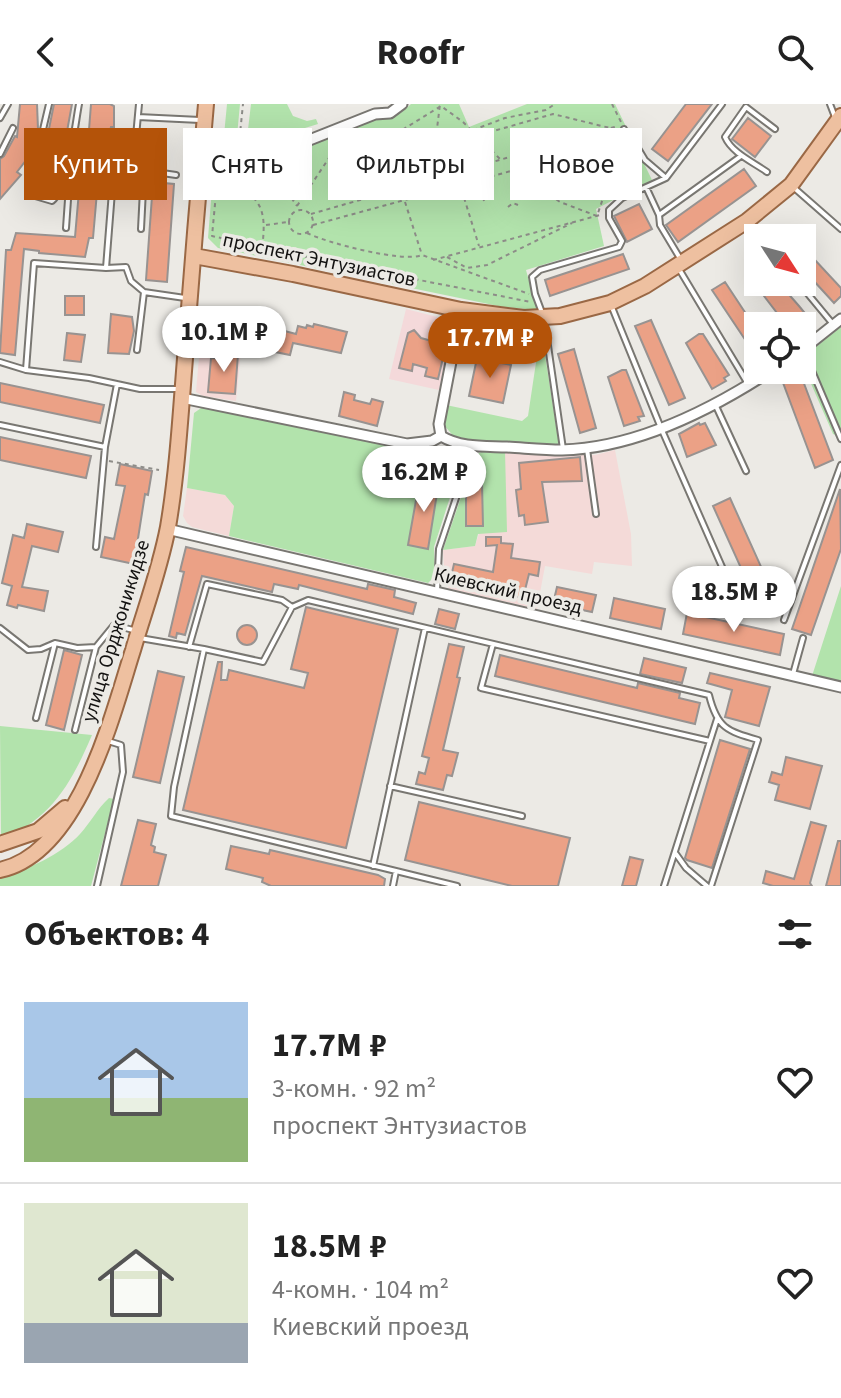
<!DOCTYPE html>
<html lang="ru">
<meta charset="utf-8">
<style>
body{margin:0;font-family:"Source Sans 3",sans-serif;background:#f6f6f6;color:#222;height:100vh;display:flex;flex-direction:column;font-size:30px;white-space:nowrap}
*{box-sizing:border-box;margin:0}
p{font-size:26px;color:#767676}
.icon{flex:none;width:44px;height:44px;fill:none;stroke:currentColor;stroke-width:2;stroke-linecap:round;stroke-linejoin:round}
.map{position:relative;height:782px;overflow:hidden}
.details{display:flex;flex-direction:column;background:#fff;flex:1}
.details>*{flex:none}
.guide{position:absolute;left:24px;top:24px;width:794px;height:72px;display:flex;gap:16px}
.needle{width:52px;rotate:126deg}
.buttons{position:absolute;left:744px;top:120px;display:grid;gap:16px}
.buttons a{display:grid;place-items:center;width:72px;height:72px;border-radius:0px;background:#fff;box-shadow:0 8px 32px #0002;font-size:40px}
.price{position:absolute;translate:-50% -68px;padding:0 18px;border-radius:28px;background:#fff;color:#222;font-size:26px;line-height:52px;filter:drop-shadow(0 2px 4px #0008)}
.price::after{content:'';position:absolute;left:50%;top:48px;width:24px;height:18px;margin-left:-12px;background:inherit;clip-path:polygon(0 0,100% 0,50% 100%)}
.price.active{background:#b45309;color:#fff}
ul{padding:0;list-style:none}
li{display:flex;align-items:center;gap:24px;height:200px;padding:0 24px}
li+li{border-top:2px solid #e0e0e0}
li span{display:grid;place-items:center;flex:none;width:224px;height:160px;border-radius:0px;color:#555}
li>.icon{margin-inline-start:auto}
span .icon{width:96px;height:96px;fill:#fffc;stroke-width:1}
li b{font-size:34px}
h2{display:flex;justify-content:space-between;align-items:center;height:96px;padding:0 24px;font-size:34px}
.pill{padding:0 28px;border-radius:0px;background:#fff;box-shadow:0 8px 32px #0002;font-size:28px;line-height:72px}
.pill.active{background:#b45309;color:#fff}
header{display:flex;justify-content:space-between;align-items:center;height:104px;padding:0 24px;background:#fff;font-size:36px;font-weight:700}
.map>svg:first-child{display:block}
.commercial{fill:#f4dad8}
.medical{fill:#f4d9da}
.green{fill:#b2e3ac}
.building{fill:#eba186;stroke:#989391;stroke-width:2}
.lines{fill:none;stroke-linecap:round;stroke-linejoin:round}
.service-casing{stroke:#797772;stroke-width:8}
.minor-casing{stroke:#797772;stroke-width:13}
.primary-casing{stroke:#9a6845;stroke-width:18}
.path{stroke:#8d8c88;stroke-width:2;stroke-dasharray:4 4;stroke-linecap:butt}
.service{stroke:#fff;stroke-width:4}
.minor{stroke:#fff;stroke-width:9}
.primary{stroke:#eec0a0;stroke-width:14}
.labels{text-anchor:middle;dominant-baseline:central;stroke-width:7;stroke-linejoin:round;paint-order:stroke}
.street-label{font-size:20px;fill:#131211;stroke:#eceae5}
</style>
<header><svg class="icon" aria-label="back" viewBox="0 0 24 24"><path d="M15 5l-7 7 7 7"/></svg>Roofr<svg class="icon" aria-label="search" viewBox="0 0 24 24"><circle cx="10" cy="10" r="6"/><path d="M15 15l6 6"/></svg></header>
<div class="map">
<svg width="841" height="782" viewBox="0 0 841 782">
<rect width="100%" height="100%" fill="#eceae5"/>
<path class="commercial" d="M200,242L241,246L236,297L203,292L196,288Z
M615,346L631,430L632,462L594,458L592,470L545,462L537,505L450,485L445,480L443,446L475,442L505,347L595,351Z
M187,384L225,391L234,402L229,432L192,423L187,419L183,412Z"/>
<path class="medical" d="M406,205L453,217L439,286L389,275Z"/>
<path class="green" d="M227,0H240L235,53L222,52Z
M251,0H287L293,12L307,17L316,15L318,20L305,24L306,31L260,49L245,51Z
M411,0H459L469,23L527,0H615L652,76L596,105L604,142L526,166L537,206L503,203L218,144L208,134L213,72L216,68L260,60L375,13L383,16L402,8Z
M841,223V333L833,330L802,259V254Z
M541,225L559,341L456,335L443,320L446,301L522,317L528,312Z
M204,302L409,345C428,343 451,337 462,356L434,443L435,472L428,479L229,432L234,402L225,391L187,384L194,309Z
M486,346L505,347L507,428L478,430L475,442L443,446L473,358L477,350Z
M841,482V579L812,572Z
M0,622L92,631C72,678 51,716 1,735Z
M109,694L114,695L91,782H0V772C26,767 62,750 80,730C91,718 97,705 109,694Z"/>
<path class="building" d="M20,0H37L38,25L33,47L17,68L21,71L0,95V55L4,52L15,32L17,33Z
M54,0H72L58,77L54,87L37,84Z
M91,0H110L114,2V23H111L106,41L88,39Z
M686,0H712L668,57L652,45Z
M748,14L771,32L755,53L732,35Z
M81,64L99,65L93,134H89L85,153L39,149V147L24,145L15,251L0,249L6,146H11L16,129L75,133Z
M744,65L756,82L678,138L666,121Z
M153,78L174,80L167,178L146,176Z
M639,100L652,125L627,138L614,112Z
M802,142L841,184V192L834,199L802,164Z
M623,150L629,165L550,192L545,176Z
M725,178L758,228V255L712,186Z
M771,178H778L799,202L808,213L804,217L807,222H787L761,188Z
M65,192H84V211H65Z
M111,210L132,213L134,227L129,250L108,249Z
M651,216L685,294L669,301L635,222Z
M314,220L347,228L341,249L293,239L290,251L246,242L252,222L261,224L262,221L296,230L298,222L306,224L307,221L313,223Z
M414,226L421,234L446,241L438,275L425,272L427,264L413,260L412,267L399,264L408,229Z
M67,229L85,231L81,258L64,256Z
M699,230H703L729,271L724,274L726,277L712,285L686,239Z
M574,245L596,324L580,329L558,250Z
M222,248L238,250L235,290L208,288L211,254L221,255Z
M477,254L511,261L503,299L469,292Z
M622,266H626L644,312L638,313L640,317L624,322L608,273Z
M800,269L833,356L815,364L782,276Z
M0,279L104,301L100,319L0,298Z
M344,288L355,291L354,296L370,300L372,295L383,298L377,322L339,312Z
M699,319L700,321L705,319L716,341L687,353L679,330Z
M0,333L91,352L86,374L0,356Z
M580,353L582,377L542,378L548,418L525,421L524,411L519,412L516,386L521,385L519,359Z
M120,360L152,367L148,391L145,390L134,460L101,453L105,433L114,435L125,382L116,381Z
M420,374L439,377L428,445L408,441Z
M466,379H482L483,422H466Z
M840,385L841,445L811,531L792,525Z
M730,394L767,476L750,484L713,402Z
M27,420L63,428L58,448L32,442L22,483L48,487L44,507L18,501L17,504L7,501L12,482L2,479L13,431L24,434Z
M486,433H501V439L513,440L511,454L540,458L538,472L529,470L523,494L450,477L454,460L493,468L497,441L486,442Z
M186,443L367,485L368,480L395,486L394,493L416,499L413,510L299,481L298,485L274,480L272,488L202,472L185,531L177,529L176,534L169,532L184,468L180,467Z
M557,483L596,491L592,508L553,500Z
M614,494L665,505L661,525L610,514Z
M306,503L398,525L346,744L183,706L218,558H222L221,576H227L229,566L304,584L308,569L291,565Z
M439,505L459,510L455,525L435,520Z
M687,509L784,530L780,551L683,530Z
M237 531a10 10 0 1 1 20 0a10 10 0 1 1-20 0Z
M449,540L464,543L457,573L460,574L443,646L458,649L452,672L447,671L443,686L416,680L419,668L425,670L429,654L422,652Z
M64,546L82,551L64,626L46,621Z
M500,551L637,584L638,579L680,589L679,594L700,599L695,620L495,572Z
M644,554L686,564L682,579L640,570Z
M158,567L184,573L160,679L133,673Z
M710,569L770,583L759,622L725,613L732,586L707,579Z
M720,636L750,645L712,764L687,756L685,754Z
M786,653L822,662L810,705L775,696L779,681L769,678L772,668L782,671Z
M419,698L570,734L558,782H512L405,756Z
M138,716L156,720L151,741L155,743L154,748L166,751L158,782H121Z
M811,718L826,722L810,779L812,782H773L763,779L766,767L794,775Z
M838,737H841V782H826Z
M231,742L269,750L270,746L378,771L385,775L384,782H271L262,778L263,774L226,765Z
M630,753L643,756L636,782H622Z"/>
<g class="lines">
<defs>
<path id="service" d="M49,0L29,85L35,92L52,97C68,85 75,21 79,0
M830,0L835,13
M138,13L200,16
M0,14L8,0
M624,25L627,35L633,36L645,56L666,74
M0,50L13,24
M133,65L139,0
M767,68C753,58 732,49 725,33L746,3L775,25
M792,82L841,125
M646,83L659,111L660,121L681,156
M659,111L741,52
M749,121L761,134
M66,124L71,53L114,62
M141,125L144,66
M106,164L126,163L131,177L144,188L137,246
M679,165L748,280
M798,178L832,219
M144,188L185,194
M611,201L661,324L737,497
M804,248L841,335
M0,258L26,266L89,274L140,285H180
M26,266L34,159L106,164L114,62L176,71
M715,300L746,367
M0,321L105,343
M563,345L544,214L535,190L532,173L540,166L619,143L622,137L609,114V106L622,94L666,74L722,0
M587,345L596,410
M96,443L105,343L117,280
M437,487L439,445L469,355L470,341
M784,516L841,361
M0,524L28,546L41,545L55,539L77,544L96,543L114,521L137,527
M140,534L204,545
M493,540L481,584L710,637
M189,543L207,480L282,496L292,503
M793,570L803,534
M36,614L55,539
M75,626L96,543
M390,682L522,712
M676,750L686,764L707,782
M373,762L425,524
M396,767L457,782
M97,782L123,668L121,641L108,637
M393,782L396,767L171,712L174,683L204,545L263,558L292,503L308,496L709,591C717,624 727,627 758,636L711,782
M664,782L717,615"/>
<path id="minor" d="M202,58L243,59L264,54L375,10L390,9L402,0
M802,246L841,215
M182,294L407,340L432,337L441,332C461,344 484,342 507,343C525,344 544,346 562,346C636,344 711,306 772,266
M441,332L439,320L461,206
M167,425L841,583"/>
<path id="primary" d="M194,152L293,170L461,206L524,214L560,212L610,199L645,182L747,117L791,81L841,12
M0,740L38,727L65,704
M0,766C79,749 112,612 133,546C145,505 160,465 168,423C178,364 181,302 186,242C192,161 199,81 206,0"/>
</defs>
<use href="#service" class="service-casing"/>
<use href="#minor" class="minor-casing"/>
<use href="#primary" class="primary-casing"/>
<path class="path" d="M612,0L622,20
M473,26L505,14L546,6L555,0
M351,29C377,41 391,70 399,96
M365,37L394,31L441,2L463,18L501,56
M238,50L243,0
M521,51L525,63
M428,52L436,33L440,0
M269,61L297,102
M475,65L484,97
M423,66L424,78
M517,68L560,98L597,112L622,38
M391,70L427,54L423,66L476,32L553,10L610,24
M457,71L479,142
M236,82V68
M405,98L422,151
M297,102L343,33
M508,103L513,99L518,101
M289 118a12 12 0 1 1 24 0a12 12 0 1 1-24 0Z
M311,110L618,22
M266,121L288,118
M313,121L621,37
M307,129C327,139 404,159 422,151L529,190
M262,143C268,103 259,86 217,79L212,132L338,160L531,198
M447,153L467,164L487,161L572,119
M433,156L600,111
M109,357L159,366"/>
<use href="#service" class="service"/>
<use href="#minor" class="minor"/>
<use href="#primary" class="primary"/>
</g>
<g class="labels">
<g class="street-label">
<text transform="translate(319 156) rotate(12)">проспект Энтузиастов</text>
<text transform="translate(508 487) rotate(13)">Киевский проезд</text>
<text transform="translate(116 527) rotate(-73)">улица Орджоникидзе</text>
</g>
</g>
</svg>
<div class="buttons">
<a><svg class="needle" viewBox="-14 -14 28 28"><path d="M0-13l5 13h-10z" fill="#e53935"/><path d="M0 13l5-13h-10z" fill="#767676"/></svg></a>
<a><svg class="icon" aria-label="locate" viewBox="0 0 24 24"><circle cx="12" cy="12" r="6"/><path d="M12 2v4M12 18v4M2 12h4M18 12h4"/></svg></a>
</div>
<b class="price" style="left:224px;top:270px">10.1M ₽</b>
<b class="price active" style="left:490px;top:276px">17.7M ₽</b>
<b class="price" style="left:424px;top:410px">16.2M ₽</b>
<b class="price" style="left:734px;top:530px">18.5M ₽</b>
<div class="guide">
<a class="pill active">Купить</a>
<a class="pill">Снять</a>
<a class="pill">Фильтры</a>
<a class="pill">Новое</a>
</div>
</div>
<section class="details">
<h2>Объектов: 4<svg class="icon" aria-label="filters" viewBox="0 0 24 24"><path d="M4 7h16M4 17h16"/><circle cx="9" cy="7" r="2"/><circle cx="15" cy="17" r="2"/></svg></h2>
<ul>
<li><span style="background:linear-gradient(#a9c7e8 60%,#8fb573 0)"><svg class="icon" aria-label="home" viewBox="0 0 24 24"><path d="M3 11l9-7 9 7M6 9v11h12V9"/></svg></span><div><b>17.7M ₽</b><p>3-комн. · 92 m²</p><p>проспект Энтузиастов</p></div><svg class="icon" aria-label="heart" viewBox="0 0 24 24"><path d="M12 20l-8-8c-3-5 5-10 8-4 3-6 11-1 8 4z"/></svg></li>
<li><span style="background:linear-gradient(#dfe7d0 75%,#9aa5b1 0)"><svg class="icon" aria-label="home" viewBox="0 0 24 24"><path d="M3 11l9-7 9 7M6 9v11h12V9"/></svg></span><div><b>18.5M ₽</b><p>4-комн. · 104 m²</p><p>Киевский проезд</p></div><svg class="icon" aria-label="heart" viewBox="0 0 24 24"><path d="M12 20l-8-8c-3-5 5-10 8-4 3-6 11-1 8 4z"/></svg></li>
</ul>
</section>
